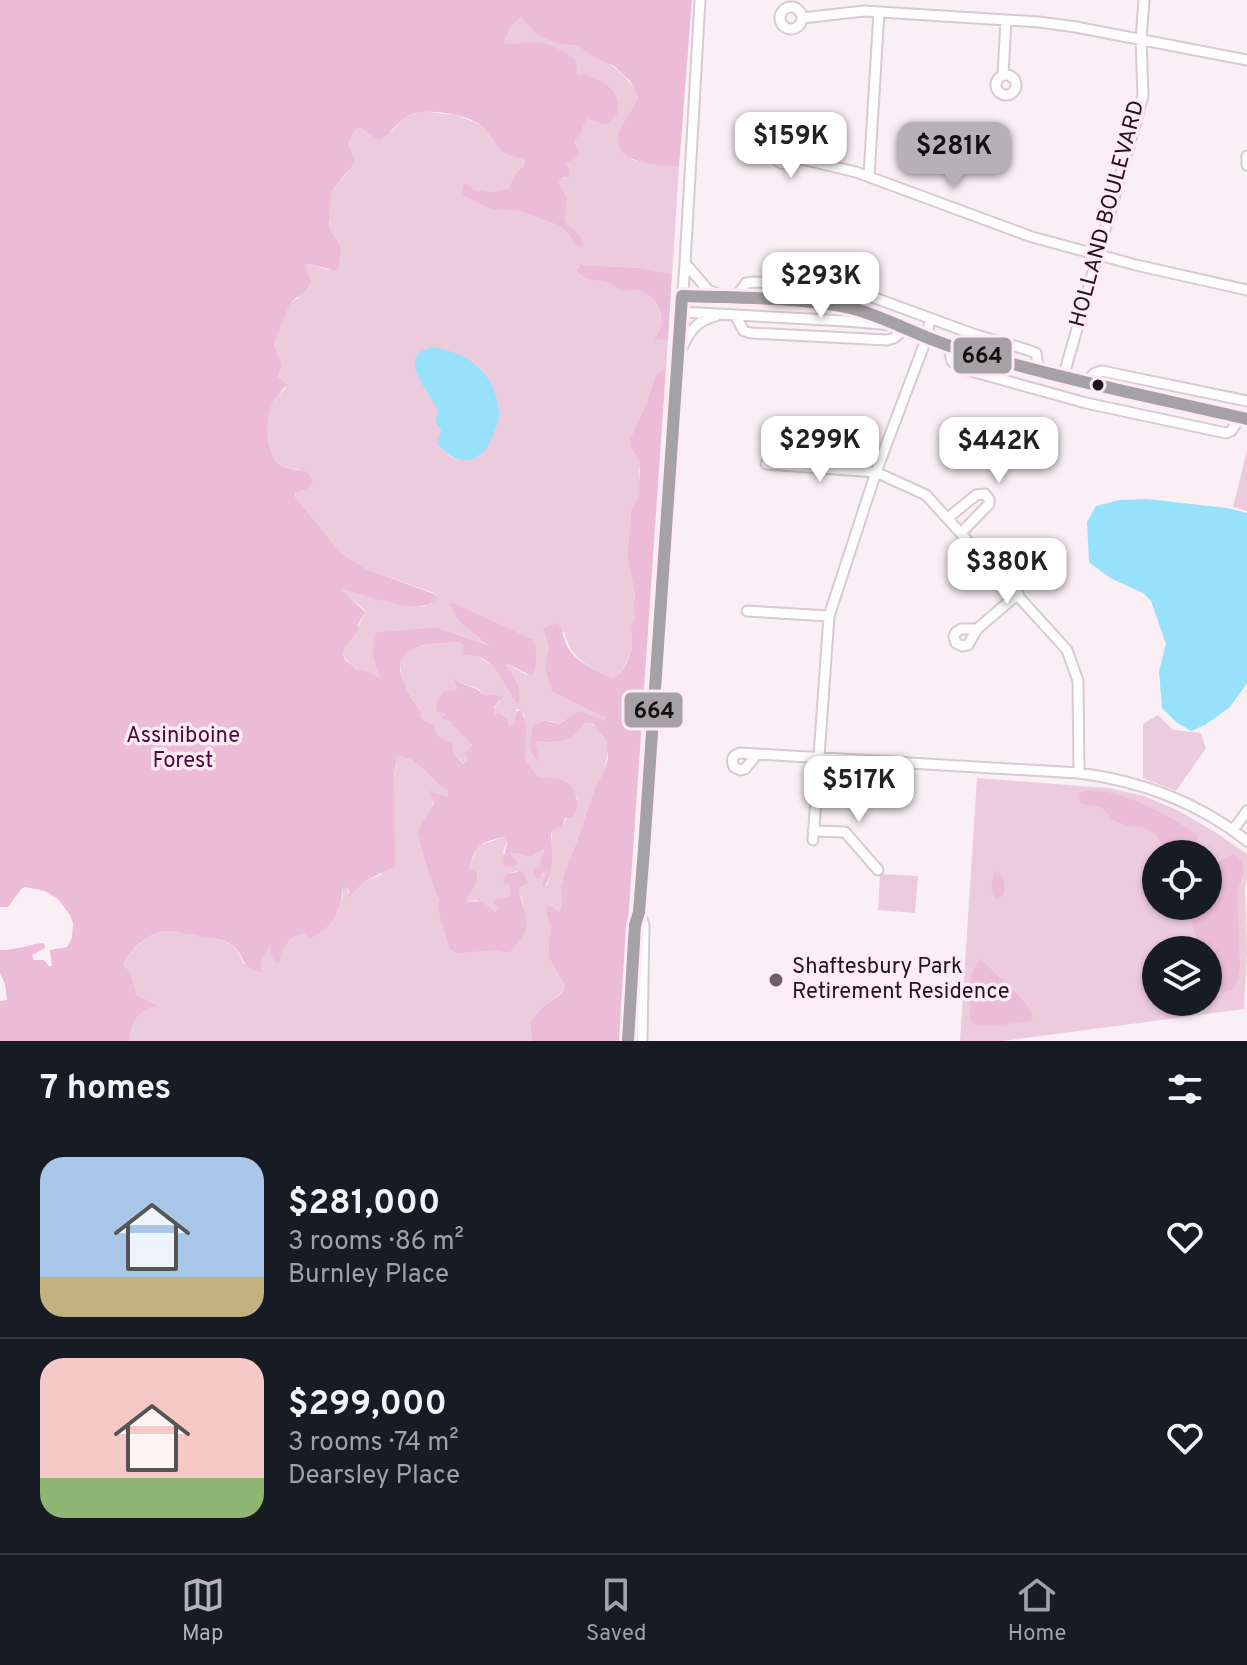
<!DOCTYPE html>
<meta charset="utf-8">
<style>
body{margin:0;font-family:Overpass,sans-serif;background:#242831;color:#f1f3f6;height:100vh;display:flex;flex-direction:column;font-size:30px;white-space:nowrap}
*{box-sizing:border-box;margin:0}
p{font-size:26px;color:#9ea1a6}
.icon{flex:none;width:44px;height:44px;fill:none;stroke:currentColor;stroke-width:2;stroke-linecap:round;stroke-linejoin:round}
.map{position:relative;height:1041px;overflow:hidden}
.details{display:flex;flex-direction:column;background:#171b24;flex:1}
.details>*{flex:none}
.controls{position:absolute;left:1142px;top:840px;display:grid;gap:16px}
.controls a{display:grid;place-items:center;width:80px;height:80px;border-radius:50%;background:#171b24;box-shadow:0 2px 6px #0004;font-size:40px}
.price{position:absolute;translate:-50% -68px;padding:0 18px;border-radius:16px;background:#fff;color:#222;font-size:26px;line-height:52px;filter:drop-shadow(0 2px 4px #0008)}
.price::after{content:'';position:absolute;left:50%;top:48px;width:24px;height:18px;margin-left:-12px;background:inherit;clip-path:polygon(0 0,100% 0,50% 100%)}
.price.selected{background:#b5b1b6;color:#111}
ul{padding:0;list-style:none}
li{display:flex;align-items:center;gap:24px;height:200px;padding:0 40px}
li+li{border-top:2px solid #363941}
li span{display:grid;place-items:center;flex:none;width:224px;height:160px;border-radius:24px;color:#555}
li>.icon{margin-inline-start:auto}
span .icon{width:96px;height:96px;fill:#fffc;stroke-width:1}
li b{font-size:34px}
h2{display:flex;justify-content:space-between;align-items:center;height:96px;padding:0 40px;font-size:34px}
.tabs{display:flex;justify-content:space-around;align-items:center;height:112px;border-top:2px solid #363941;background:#171b24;font-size:22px;color:#9ea1a6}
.tabs a{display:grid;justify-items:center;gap:4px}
.tabs .selected{color:#b5b1b6}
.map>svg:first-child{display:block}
.green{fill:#eccbdd;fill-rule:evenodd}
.forest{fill:#ebbbd7}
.water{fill:#97e1fb}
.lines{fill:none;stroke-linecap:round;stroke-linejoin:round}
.minor-casing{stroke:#d6cbd1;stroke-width:13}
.minor{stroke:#fefdfe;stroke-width:9}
.bus-1-casing{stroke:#feebf6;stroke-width:18}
.bus-1{stroke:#a5a1a4;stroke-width:12}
.bus-dot{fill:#1f151b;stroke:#feebf6;stroke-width:3}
.poi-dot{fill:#6c6167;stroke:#feebf6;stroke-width:3}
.labels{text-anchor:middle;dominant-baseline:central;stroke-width:7;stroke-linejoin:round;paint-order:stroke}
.street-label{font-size:22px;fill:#1f151b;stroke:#feebf6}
.park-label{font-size:22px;fill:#4e083a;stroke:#feebf6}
.poi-label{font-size:22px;fill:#1f151b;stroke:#feebf6;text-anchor:start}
.line-badge{stroke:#feebf6;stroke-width:3}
.pale-badge-label{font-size:22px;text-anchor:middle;font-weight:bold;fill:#111}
</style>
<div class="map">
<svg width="1247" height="1041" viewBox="0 0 1247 1041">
<rect width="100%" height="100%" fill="#faeff5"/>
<path class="green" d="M521,17C557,35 622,59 638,96L636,106L626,120L624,152L633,160L679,167L672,274L640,268L579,265L577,268L588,279L610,283L623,292C644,283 664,305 661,326C660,329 656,336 655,338L668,340L666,367L655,376L647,402L630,439L631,447L639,462L640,484L639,497L631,514L627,555L635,596L633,607L635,619L631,628L632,650L621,673L612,678C587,666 572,660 564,632L543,628L549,648L548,660L552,692L606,718L605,721L564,720L559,724L550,721L533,725L532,755L537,761L535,744L537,741C557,746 573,736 586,722C597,725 606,735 609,746L604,771L594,790L577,841L565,870L561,887L562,907L559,913L553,907L547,915L551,930L549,958L565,986L562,992L544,1006L530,1022L532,1041H130C130,1027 136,1016 147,1007L155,1006L136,995L123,966C130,950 147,934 166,931C178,930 192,935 203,937C224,941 235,940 243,963L262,971L261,963L269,943L280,963C280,941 292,939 308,931C318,927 327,920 337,914L343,896L342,889L347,886L349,896L365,881L381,875L397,756C424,759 426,780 448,789L449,796L436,793L432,791C437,817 423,813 418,833C416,838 435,893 439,902L437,909L451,949L494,950L510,953C520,936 527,931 524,910C523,903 523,898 518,892L519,887L522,884L517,871L506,874L503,879L509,884L510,895L495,912L476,900L468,902L466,899L477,879L478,876L469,868L478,846L504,837L507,839L503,854L513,858L509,853C526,850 521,866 544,849L546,851L541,866L542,876L545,870L547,871L541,885H547L550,875L552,831L562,826L578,799L574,790L550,778L538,777L525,759L524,714L517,709L516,710L514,724L509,726L494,715V708L501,700L497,695H483L479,689L453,680L457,689L445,713L444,720L448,722H451L453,726L472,745L465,752L469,760L464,764L453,753L450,742C441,739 435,735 434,725L425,721L420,716C411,689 378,656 425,645C437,642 450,640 462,644L464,648L493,666L503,680L510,672L506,667L507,664L527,675L532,639L454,603C460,627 472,633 491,646L436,627L378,632L382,682C367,675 350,670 343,654C349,638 361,626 365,610L340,589L365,596L423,607L430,604L437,597L434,593L366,569L342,554L295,497L300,469C294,469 287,469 281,465C265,453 265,420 273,403C276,397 281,392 286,388L278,377L282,365L274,344L287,309L290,303L298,298L307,273L305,266L308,264L329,270L341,246L332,233L328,216V209L331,192L347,173L348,144L355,129L361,128L391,132L406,117L420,111L456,115L479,124L492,135L500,149L520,157L525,161L523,167L515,175L510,188L492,192L474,190L464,196L492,210L520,211L560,226L567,232L571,239L572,228L565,221L567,198L559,182L563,177L568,178L564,162L579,155L575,143L576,139L581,134L584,124L587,119L607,125L578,75L577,68L522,43L512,45L504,43L510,27ZM428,348L480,456C460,464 452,460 438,445L441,431L437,425L438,411L418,354Z
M1247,450V511L1233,507Z
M1158,715L1173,730L1201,733L1206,748L1176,791L1143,778V724Z
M977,778L1108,788L1144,796L1179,811L1215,832L1247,854V879L1245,887L1247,951L1244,1009L1003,1041H960ZM1156,854H1208V906H1156ZM1156,950H1208V1002H1156Z
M880,874L918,876L915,913L878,910Z"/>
<path class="forest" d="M0,0H692L679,167C659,164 608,165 620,130C625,118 635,109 638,97L630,81L614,66L594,57L577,45L560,44L538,35L521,17L510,27L504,43C512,45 516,43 524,43C545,40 558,48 575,59L578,75C585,73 589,76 596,79C612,86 621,96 617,114L606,125L587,119L584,124L581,134L576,139L575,143L580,155L573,160L565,162L569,169V178L563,177L559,182L567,198L565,221L580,236L583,246L575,245L567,232L560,226L520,211L492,210L464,196L462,189L464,184L470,185L474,190L492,192L510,188C512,179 515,172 523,167L525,161C518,155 510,157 503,152C494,144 492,133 479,124C465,114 423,107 408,116C399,121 391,133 379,140L361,128L355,129L348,144L355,162L331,192L329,222L332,233L341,246L338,271L308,264L305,266L311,282L306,290L290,303L274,344L282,365L278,377L287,384C282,391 275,397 272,405C265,423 265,454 282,466C289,470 300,469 307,472L313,481L308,488L295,493V497L342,554L366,569L434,594L438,598C434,600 431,604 427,605C410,611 360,594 341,589L365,612L358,624V630L345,648L343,654L345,660L357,670L372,673L381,680C373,659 370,654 377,632L436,627L490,646C476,635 456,623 450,604L454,603L532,639C538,648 537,666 532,676L510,665L507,664L506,666C515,678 523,689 518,704C501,684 496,652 463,655L464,649L462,644C454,641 451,643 443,643C426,643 398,648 400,671C401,677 405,683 407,689C411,697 414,704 421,711L420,716L425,721L434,725C435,735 441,739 450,742L453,747V753L463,764L468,760L465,752L472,745L453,726L451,722L444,720L442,716L445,715V713L438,712L436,708L437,700L444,692L455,691L457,689L453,679C462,686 476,685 483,695H497L503,697L494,707V715L499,713L507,719L509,726L514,724L516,711H522L526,727L525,759L538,777C545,778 553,777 559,779C578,785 581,803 573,818H565L562,826L552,831L551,835C552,851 555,875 543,888L541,885L547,871H545L539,878L535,877L533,870L541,866L540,861L545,851L544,849C521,865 528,851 509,853L518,862L516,866L505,867L503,862L507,842L504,837C478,843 477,844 469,868L477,873C478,883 472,891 466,899L468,902C483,900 484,903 495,912L498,908L493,902L495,899L508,897L510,894L509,884L504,883L503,879L506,874L522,871L528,883L519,887C518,898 531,919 525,931C523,937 514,946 510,953L494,950L458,953L450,949L437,908L439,901C435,893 416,838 418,832C421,822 430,813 434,803L430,790L436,793L448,796V790C428,780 422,758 397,756L394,775L395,866L365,881L348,898L349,891L347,887L342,889C343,912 329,930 309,939L306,933C290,936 280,947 280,963L274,962L269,945L261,963L262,972C240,969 246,956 232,945C224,939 212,939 202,937C192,935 182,932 171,931C151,930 130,948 123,966L130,972L136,995L157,1006C139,1008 130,1024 130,1041H0V1001L7,1000L5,984L0,973V950C15,951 29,944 44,943L45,948L32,955L34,960H44L49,966H52L50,950L67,947L72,938L73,923L70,915L58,899L45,891L25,887L21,889L8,907H0Z
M579,265L640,268L672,274L668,340L654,339C656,336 660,330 661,326C665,305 644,283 623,292L610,283L588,279L577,272Z
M666,367L620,1041H532L530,1022L544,1006L562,993L565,986L549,958V941L551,930L547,915V907H553L559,912L562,907L561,887L565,870L577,841L594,790L604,771L608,758L607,741L593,724L586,722C581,727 577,734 571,737C563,742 546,743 537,741L535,744L539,757L537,761C527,751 531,738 533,725L546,721L559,724L579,711L604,721L606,718L552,692L545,667L549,648L543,628L558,623C563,631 564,640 568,648C577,663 597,671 612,678L621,673L626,664L632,650L631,628L635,619L633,607L635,596L627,555L631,514L633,506L639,497L640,473L639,462L631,447L630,439L647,402L655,376Z
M1082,791C1090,791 1099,791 1107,792C1139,799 1172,817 1198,836L1194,854H1167L1156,834L1142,827L1129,826L1114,821L1104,809L1098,806L1081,804L1079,797Z
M1234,854L1242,862L1244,871L1237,893L1240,968L1238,979L1234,989L1223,993C1209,982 1208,967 1208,950H1201L1186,906H1208V870L1224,858Z
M995,871L1000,873C1005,882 1009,895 996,900C989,891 992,881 995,871Z
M980,959C995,974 1026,997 1033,1017L1031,1021L991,1026L975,1025L970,1018V1001H972C974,989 973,999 971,988C969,977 974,968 980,959Z"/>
<path class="water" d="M433,347C469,353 495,373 499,411C500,419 496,427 493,435C482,465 459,469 437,444L441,431L435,421L438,411C430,391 393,356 433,347Z
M1147,499L1227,508L1247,513V683L1230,707L1205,725L1191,731L1176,722L1162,708L1159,671L1166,644L1151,601L1143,593L1110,578L1089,562L1087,522L1096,506L1120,500Z"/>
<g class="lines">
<defs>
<path id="minor" d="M780 18a11 11 0 1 1 22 0a11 11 0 1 1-22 0Z
M802,18L864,11L1039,22L1076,27L1247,60
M1003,75L1006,20
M996 85a10 10 0 1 1 20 0a10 10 0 1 1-20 0Z
M784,147L802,159C792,161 783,169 775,158L776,151Z
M1247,156V165
M802,159L856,172L1032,237L1136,265L1247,290
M869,176L879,12
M685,263L708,290L720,295
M682,296L798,301L842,306L878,316L895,325L948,345L1039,371L1247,419
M736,297L746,283L753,282L843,287L853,290L976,335L1028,350L1036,353L1039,371
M681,312L846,321L892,325
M735,315L744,331L751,333L887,340L894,338L905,329
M948,345L952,361L960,368L1086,403L1226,433L1231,431L1240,418
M682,348C689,332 697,320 716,316
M1063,378L1143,96L1141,40L1144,0
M1085,383L1095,373L1102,371L1247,401
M766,464L876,472L926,495L1067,650L1078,681L1079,773
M948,518L976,495L985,494L989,499V504L962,532
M747,611L829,616
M977,629L968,645L962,646L956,643L954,637L956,632L961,629Z
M977,629L1018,594
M757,754L745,769L740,770L734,767C731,760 732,755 740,753L1079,773C1141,781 1198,802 1247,841
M1233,830L1247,811
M813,831L845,832L878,870
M813,840L829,616L876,472L927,337L930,319
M639,912L644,925L642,1041
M628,1041L635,925L639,912L644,849L685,263L700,0"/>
</defs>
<use href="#minor" class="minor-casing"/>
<use href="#minor" class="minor"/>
<defs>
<path id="bus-1" d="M628,1041L635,925L639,912L644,849L682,296C734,298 789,297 841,306C879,313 913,334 950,346C1047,376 1148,396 1247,419"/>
</defs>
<use href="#bus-1" class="bus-1-casing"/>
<use href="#bus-1" class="bus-1"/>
</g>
<circle class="bus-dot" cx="1098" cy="385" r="7"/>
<circle class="poi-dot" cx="776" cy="980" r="8"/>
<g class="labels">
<g class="street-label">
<text transform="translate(1108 214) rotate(-75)">HOLLAND BOULEVARD</text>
</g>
<g class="park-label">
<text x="183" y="736">Assiniboine<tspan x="183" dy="25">Forest</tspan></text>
</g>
<g class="poi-label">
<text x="792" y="967">Shaftesbury Park<tspan x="792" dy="25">Retirement Residence</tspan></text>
</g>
</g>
<g class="line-badge">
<rect x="952" y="336" width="61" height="39" rx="8" fill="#a5a1a4"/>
<rect x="623" y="691" width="61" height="38" rx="8" fill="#a5a1a4"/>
</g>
<g class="pale-badge-label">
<text x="982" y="363">664</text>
<text x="654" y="718">664</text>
</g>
</svg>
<div class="controls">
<a><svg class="icon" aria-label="locate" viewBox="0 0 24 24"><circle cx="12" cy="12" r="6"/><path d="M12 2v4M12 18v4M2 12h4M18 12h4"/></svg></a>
<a><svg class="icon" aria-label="layers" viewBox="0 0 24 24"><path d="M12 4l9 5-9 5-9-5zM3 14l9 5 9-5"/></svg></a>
</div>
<b class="price" style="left:791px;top:180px">$159K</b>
<b class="price selected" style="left:954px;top:190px">$281K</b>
<b class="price" style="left:821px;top:320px">$293K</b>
<b class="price" style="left:820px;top:484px">$299K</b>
<b class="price" style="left:999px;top:485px">$442K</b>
<b class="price" style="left:1007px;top:606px">$380K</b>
<b class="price" style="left:859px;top:824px">$517K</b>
</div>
<section class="details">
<h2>7 homes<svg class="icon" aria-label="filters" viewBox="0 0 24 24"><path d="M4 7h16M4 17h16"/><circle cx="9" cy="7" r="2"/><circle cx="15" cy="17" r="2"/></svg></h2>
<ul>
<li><span style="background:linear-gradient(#a9c7e8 75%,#c2b280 0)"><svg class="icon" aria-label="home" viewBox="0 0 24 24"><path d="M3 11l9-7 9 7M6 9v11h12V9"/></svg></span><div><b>$281,000</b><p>3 rooms · 86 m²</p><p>Burnley Place</p></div><svg class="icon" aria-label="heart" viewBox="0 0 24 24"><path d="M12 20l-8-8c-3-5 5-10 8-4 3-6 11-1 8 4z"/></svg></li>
<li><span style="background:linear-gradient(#f6c9c9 75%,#8fb573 0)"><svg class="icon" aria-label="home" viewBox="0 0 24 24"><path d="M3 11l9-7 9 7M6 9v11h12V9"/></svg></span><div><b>$299,000</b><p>3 rooms · 74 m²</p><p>Dearsley Place</p></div><svg class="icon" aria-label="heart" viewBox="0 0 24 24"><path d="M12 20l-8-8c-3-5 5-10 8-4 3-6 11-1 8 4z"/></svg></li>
</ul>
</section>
<nav class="tabs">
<a class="selected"><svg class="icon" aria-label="map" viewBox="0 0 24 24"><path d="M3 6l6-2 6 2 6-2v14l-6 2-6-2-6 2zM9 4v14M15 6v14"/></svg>Map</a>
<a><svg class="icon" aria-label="saved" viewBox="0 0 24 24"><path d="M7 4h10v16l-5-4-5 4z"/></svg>Saved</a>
<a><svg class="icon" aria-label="home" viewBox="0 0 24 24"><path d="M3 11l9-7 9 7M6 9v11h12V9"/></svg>Home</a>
</nav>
